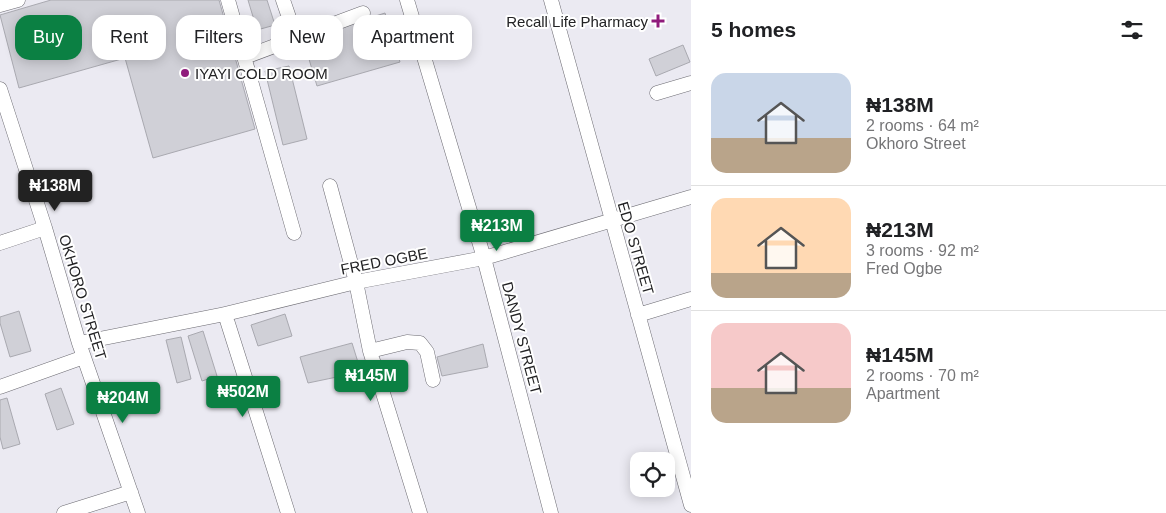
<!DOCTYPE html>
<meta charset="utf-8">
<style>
body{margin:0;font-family:Arial,sans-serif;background:#f2f2f2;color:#202124;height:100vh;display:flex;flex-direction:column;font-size:19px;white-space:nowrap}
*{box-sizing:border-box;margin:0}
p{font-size:16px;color:#757577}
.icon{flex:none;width:28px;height:28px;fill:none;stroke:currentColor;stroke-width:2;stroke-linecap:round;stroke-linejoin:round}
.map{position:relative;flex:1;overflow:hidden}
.drawer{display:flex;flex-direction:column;background:#fff;width:475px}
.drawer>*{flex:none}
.hud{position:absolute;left:15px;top:15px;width:475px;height:45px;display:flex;gap:10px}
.tools{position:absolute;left:630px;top:452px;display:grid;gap:10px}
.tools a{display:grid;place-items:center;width:45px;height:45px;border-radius:10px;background:#fff;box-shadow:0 2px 12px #0003;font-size:25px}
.price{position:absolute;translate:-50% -42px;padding:0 11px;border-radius:5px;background:#0b8043;color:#fff;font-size:16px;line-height:32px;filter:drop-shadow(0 1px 2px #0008)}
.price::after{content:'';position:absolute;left:50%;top:30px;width:15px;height:11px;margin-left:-8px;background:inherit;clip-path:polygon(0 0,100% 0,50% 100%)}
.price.selected{background:#222;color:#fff}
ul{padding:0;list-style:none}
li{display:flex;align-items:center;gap:15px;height:125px;padding:0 20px}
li+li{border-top:1px solid #e0e0e0}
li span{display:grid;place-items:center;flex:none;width:140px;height:100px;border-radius:15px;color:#555}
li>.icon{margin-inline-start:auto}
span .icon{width:60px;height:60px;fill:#fffc;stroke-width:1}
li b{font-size:21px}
h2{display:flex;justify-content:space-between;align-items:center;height:60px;padding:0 20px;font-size:21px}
.chip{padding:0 18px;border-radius:15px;background:#fff;box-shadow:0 2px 12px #0003;font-size:18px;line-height:45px}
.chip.selected{background:#0b8043;color:#fff}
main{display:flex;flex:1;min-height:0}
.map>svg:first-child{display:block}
.building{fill:#d0d0d7;stroke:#a9a9b0}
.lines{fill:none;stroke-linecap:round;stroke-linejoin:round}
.minor-casing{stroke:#6c6b72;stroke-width:15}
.minor{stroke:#fff;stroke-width:14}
.poi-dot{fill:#901c7c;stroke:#fff;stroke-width:2}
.labels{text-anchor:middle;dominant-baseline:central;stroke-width:4;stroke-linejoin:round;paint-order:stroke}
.poi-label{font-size:15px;fill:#222224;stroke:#fff;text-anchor:end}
.street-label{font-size:15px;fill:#222224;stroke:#fff}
</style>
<main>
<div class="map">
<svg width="691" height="513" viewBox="0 0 691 513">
<rect width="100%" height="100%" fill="#ebeaf2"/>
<path class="building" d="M51,0H219L255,129L153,158L125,58L19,88L0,15Z
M248,0H267L275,25L257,30Z
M385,13L400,62L317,86L303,39Z
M683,45L690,62L656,76L649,59Z
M289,66L307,139L283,145L265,71Z
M19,311L31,351L10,357L0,323V317Z
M285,314L292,336L258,346L251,325Z
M203,331L217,376L202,381L188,336Z
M181,337L191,379L177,383L166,340Z
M352,343L361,372L308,383L300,357Z
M483,344L488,367L442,376L437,357Z
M61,388L74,424L57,430L45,394Z
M7,398L20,444L3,449L0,437V400Z"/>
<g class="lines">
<defs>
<path id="minor" d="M228,0L294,233
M283,0L296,38
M407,0L484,258L551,513
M551,0L691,505
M0,5L18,0
M245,57L363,13
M0,89L45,228L79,343L138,513
M657,93L691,83
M330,186L356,282L370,351L420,513
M0,243L45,228
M225,314L288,513
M638,315L691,299
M79,343L225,314L356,282L484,258L691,197
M370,351L407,342L420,343L427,352L433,380
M0,387L84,357
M64,513L131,492"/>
</defs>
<use href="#minor" class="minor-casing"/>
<use href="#minor" class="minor"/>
</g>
<g class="poi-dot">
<path d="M655.5 13.5h5v5h5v5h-5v5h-5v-5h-5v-5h5z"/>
<circle cx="185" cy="73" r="5"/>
</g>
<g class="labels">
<g class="poi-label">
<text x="648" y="21">Recall Life Pharmacy</text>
<text x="195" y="73" text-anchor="start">IYAYI COLD ROOM</text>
</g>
<g class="street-label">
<text transform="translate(636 248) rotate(74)">EDO STREET</text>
<text transform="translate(384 261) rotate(-11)">FRED OGBE</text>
<text transform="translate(83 297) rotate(73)">OKHORO STREET</text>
<text transform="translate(522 338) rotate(75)">DANDY STREET</text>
</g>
</g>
</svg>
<div class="tools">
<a><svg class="icon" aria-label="locate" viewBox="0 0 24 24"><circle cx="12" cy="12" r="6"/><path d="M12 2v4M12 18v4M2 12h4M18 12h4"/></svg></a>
</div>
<b class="price selected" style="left:55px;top:212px">₦138M</b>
<b class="price" style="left:497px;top:252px">₦213M</b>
<b class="price" style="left:371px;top:402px">₦145M</b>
<b class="price" style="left:243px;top:418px">₦502M</b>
<b class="price" style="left:123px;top:424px">₦204M</b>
<div class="hud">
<a class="chip selected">Buy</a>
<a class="chip">Rent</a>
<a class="chip">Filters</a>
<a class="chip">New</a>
<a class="chip">Apartment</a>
</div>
</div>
<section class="drawer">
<h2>5 homes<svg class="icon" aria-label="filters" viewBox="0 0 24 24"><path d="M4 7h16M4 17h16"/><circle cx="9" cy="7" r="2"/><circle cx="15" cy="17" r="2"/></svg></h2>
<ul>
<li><span style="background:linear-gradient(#c9d6e8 65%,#b9a48a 0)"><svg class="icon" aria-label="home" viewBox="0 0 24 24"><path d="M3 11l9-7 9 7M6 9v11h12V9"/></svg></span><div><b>₦138M</b><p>2 rooms · 64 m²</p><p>Okhoro Street</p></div></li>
<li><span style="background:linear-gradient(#ffd9b3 75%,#b9a48a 0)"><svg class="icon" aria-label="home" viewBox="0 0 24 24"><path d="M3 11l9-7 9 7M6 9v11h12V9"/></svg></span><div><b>₦213M</b><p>3 rooms · 92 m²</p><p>Fred Ogbe</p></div></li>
<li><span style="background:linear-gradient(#f6c9c9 65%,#b9a48a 0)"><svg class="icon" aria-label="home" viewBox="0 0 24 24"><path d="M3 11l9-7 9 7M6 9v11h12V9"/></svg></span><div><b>₦145M</b><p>2 rooms · 70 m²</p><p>Apartment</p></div></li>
</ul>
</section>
</main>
